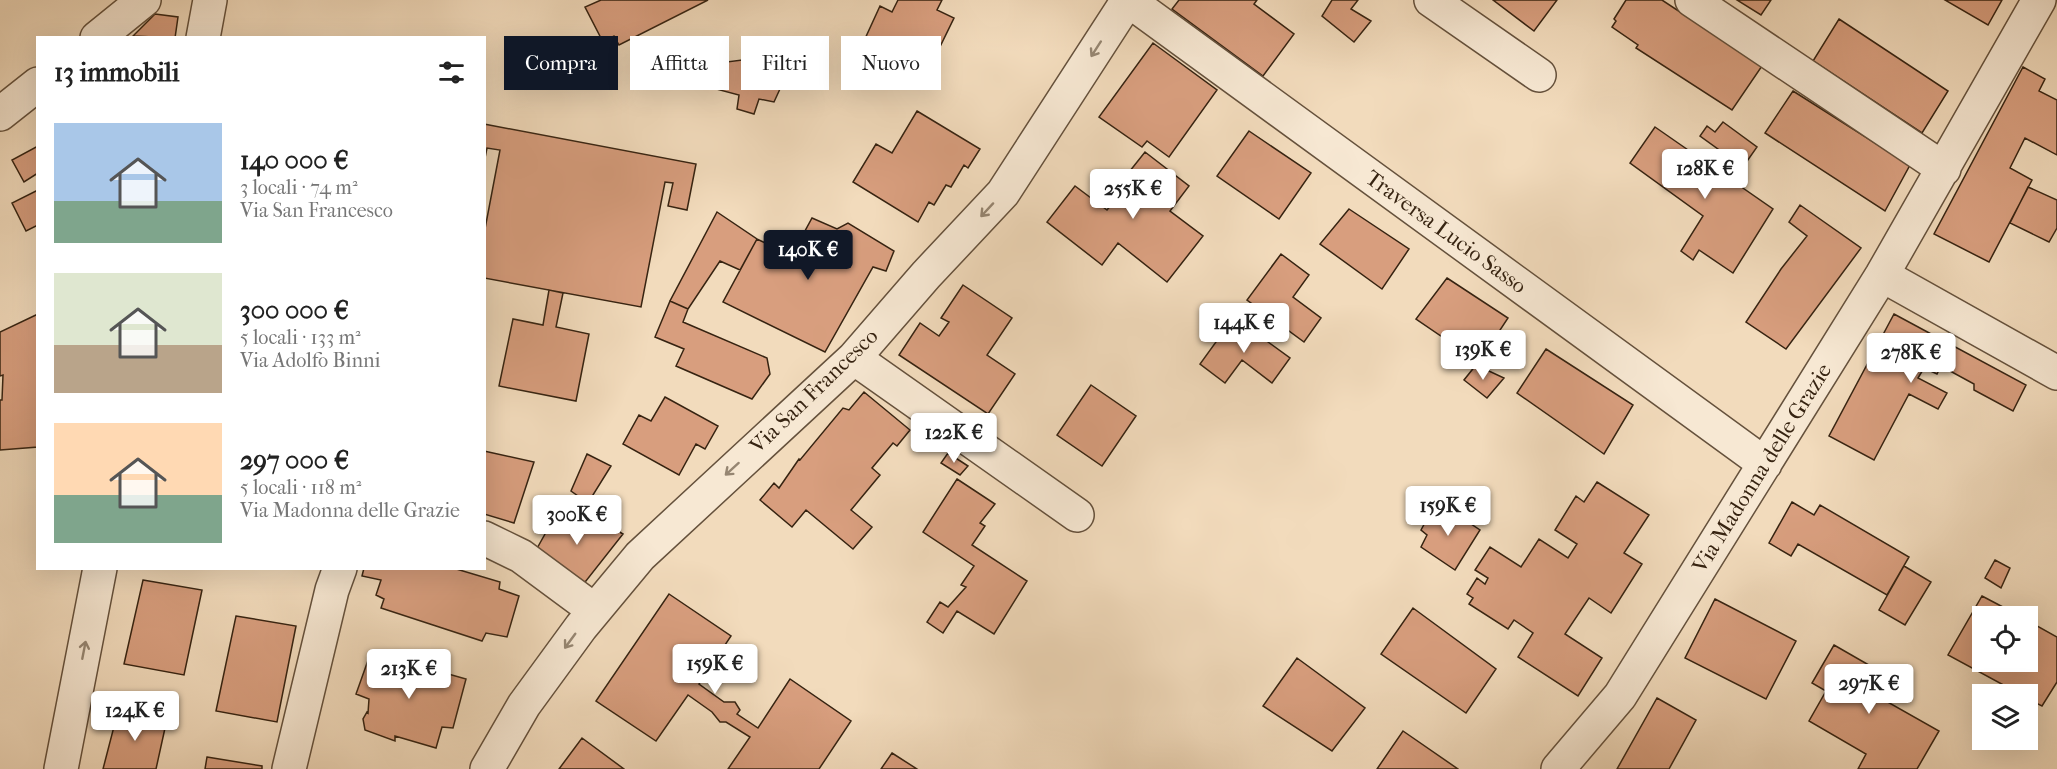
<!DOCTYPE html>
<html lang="it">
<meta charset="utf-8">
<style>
body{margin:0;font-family:"IM FELL French Canon",serif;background:#f6f6f6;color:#222;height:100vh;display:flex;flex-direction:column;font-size:22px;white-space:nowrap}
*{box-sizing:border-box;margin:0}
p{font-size:20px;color:#767676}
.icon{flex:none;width:33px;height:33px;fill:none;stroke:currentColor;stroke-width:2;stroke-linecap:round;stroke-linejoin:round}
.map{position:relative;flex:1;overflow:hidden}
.drawer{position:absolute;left:36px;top:36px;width:450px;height:534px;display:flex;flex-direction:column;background:#fff;border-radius:0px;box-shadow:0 6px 24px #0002}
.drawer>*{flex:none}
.hud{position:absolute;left:504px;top:36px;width:570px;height:54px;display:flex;gap:12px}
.controls{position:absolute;left:1972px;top:606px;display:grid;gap:12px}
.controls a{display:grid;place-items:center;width:66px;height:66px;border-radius:0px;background:#fff;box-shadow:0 6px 24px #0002;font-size:30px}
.price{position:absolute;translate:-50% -51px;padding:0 14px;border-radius:6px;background:#fff;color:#222;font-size:20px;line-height:39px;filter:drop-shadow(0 2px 3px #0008)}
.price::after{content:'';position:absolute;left:50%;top:36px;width:18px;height:14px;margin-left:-9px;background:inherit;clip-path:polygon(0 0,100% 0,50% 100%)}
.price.current{background:#111827;color:#fff}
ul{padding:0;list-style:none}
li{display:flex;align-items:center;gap:18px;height:150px;padding:0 18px}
li span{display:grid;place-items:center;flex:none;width:168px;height:120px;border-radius:0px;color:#555}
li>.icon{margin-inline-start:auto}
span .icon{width:72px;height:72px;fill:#fffc;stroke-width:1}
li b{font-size:26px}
h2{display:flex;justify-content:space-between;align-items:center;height:72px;padding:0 18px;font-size:26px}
.chip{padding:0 21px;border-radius:0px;background:#fff;box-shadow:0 6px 24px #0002;font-size:21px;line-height:54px}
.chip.current{background:#111827;color:#fff}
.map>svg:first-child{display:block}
.building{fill:#d89e7e;stroke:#362311;stroke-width:1.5}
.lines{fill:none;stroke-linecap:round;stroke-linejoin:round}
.minor-casing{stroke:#65513c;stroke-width:36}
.minor{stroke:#f7e8d3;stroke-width:33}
.oneway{stroke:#968672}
.labels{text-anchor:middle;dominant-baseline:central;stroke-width:5;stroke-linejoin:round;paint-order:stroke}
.street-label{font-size:22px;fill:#362311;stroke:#f7e8d3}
</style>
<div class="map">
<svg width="2057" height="769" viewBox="0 0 2057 769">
<rect width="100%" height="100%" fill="#f2dbbc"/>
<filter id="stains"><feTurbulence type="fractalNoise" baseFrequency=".00333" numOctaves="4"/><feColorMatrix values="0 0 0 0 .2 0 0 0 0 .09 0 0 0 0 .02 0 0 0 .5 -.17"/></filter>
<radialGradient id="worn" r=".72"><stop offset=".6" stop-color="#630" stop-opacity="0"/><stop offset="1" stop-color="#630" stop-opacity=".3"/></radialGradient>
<path class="building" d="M601,0H708L619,45L614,36L603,42L585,7Z
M898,0H942L937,10L954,18L933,61L909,49L908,53L889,44L886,51L864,41L880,6L892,12Z
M1179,0H1257L1254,4L1294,34L1263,76L1172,9Z
M1332,0H1358L1351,9L1371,21L1354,42L1322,16Z
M1493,0H1557L1534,31Z
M1626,0H1662L1762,66L1732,110L1636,48L1638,45L1612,27L1616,21L1614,19Z
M1737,0H1771L1761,15Z
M1945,0H2002L1988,25Z
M155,14L178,17L175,38L133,36Z
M1839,19L1948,91L1922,133L1813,61Z
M1153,43L1217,90L1169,157L1147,141L1142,147L1099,117Z
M725,57L727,62L742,60L744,66L756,64L758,67H768L769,75L785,78L774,102L759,99L754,114L737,109L739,95L716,89L709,62Z
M2023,67L2045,79L2039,91L2057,100V155L2025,138L2010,168L2032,180L1989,262L1934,234Z
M1793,91L1910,165L1885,211L1765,133Z
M917,111L980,149L968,168L964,165L951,187L946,185L934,205L929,202L918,222L853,182L876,144L892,153Z
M1723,122L1757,147L1743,167L1700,136L1707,126L1715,132Z
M484,124L696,164L687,210L668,206L673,183L665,182L641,307L484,278V234L500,150L487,148L484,163Z
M1655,127L1773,209L1733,273L1699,250L1693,260L1681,251L1703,216L1630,163Z
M1249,131L1311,173L1279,219L1217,176Z
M38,146V173L24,182L12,160Z
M1145,152L1189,186L1170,211L1203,236L1167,282L1118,243L1102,265L1047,222L1075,186L1107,210L1123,190L1118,186Z
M2028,187L2057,200V228L2049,242L2010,223Z
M38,190V225L26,231L12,203Z
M1800,205L1861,248L1786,349L1746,322L1781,269L1807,236L1789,222Z
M1349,209L1409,249L1382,289L1320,244Z
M717,212L757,239L740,270L720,261L688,309L670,301Z
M812,218L837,229L848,223L894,251L886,271L873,267L825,352L723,302L757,239L788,254L795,236L800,240Z
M1281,254L1309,275L1293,297L1321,318L1304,342L1247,300Z
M1447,278L1508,318L1479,362L1416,319Z
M963,285L1012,318L987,355L1015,374L988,414L899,355L920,323L939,336L949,322L941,318Z
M549,290L563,293L556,327L589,334L576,401L499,386L513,319L543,325Z
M670,301L688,309L683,322L767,358L770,374L752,399L676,366L684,349L655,337Z
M38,314V447L0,450V400H2L3,375L0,376V332Z
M1894,314L2026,385L2013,411L1974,390V384L1941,366L1937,374L1924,368L1918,378L1947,393L1938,409L1909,394L1874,460L1829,436Z
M1234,317L1290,358L1272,383L1242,360L1225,383L1200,364Z
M1546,349L1633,405L1604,454L1517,393Z
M1476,365L1504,378L1487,398L1464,380Z
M1091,385L1136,416L1102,466L1057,435Z
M864,392L910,430L897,446L893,443L872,468L880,475L851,510L872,527L853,549L806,510L792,527L760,500L774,483L779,488L799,459L800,460L843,408L849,410Z
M665,397L718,426L705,449L696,444L679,475L623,444L639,415L651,421Z
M484,451L534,462L514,523L484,514Z
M948,453L968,466L960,475L941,463Z
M587,454L611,466L588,503L571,491Z
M957,479L995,504L980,523L985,526L972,545L1027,581L994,634L957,611L943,633L927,622L940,602L948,607L966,587L961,585L974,566L923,532Z
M1597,482L1649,515L1624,553L1642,564L1611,613L1589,598L1565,634L1602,658L1578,696L1518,657L1533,633L1514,620L1508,629L1469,604L1473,598L1467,594L1477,578L1485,584L1488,578L1475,570L1490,547L1521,567L1539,539L1568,558L1577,544L1555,530L1576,496L1584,502Z
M1792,502L1814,515L1820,505L1909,557L1887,595L1798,544L1791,556L1769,543Z
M559,509L590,527L595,517L623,534L582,586L535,552Z
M1432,510L1445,516L1450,510L1480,530L1455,570L1421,547L1427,535L1421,530Z
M1995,560L2010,568L2001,588L1985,578Z
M1904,566L1931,582L1905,625L1879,610Z
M364,568H453L500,582L499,589L519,596L507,637L486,633L482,641L381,608L384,599L376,595L381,580L362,576Z
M143,580L202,590L184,675L124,664Z
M669,594L731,636L699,684L724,702H735L740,710L737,714L758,728L790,679L851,721L819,769H728L750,737L726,722H720L712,712L688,695L656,741L596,701Z
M1982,596L2020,616H1983V662H2028V621L2057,637V682L2042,706L2028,699V694H2020L1948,655Z
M1715,599L1796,641L1766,699L1685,658Z
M1413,608L1496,669L1466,713L1381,654Z
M236,616L296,626L277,722L216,711Z
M1834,645L1895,680L1884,700L1939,731L1917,769H1858L1866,754L1809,721L1826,691L1812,683Z
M371,652L466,679L453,728L442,727L436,748L395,736V741L365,730L363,719L367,712L368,713L369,699L356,694Z
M1297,658L1365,708L1332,751L1263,706Z
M1657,698L1696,720L1669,769H1617Z
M118,711L167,719L156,769H103Z
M1403,731L1458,769H1377Z
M582,738L624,769H559Z
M892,753L917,769H881Z
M207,757L262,766V769H205Z"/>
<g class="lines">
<defs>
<path id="minor" d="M1128,0L1765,464
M1431,0L1539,75
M1692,0L1944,169
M97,38L144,0
M203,38L210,0
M0,114L38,84
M1882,275L2057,373
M854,358L1077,515
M484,538L521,556L594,610
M61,769L100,568
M289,769L332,590L340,568
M487,769L524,705L581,627L640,556L854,358L926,275L1003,193L1128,0
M1558,769L1620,696L1882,275L2039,0"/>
</defs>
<use href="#minor" class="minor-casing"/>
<use href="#minor" class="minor"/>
</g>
<defs><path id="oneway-shaft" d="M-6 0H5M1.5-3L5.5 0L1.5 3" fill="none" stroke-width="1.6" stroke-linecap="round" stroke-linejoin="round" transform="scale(1.5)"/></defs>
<g class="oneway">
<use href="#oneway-shaft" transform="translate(1096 49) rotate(123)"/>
<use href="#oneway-shaft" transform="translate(987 210) rotate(133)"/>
<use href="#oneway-shaft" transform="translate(732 469) rotate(138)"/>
<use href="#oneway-shaft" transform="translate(570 641) rotate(126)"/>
<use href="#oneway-shaft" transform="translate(84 650) rotate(-79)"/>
</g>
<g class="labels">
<g class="street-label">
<text transform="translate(1446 232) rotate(36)">Traversa Lucio Sasso</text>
<text transform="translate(814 391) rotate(-44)">Via San Francesco</text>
<text transform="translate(1762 468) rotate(-58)">Via Madonna delle Grazie</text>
</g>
</g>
<rect width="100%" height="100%" filter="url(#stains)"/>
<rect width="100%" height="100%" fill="url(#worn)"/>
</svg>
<div class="controls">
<a><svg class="icon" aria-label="locate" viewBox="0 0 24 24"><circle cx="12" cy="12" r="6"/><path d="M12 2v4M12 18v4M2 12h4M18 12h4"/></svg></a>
<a><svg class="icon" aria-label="layers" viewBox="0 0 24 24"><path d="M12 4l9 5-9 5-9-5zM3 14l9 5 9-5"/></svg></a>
</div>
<b class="price" style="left:1705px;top:200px">128K €</b>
<b class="price" style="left:1133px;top:220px">255K €</b>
<b class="price current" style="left:808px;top:281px">140K €</b>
<b class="price" style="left:1244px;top:354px">144K €</b>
<b class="price" style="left:1483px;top:381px">139K €</b>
<b class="price" style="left:1911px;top:384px">278K €</b>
<b class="price" style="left:954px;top:464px">122K €</b>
<b class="price" style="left:1448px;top:537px">159K €</b>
<b class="price" style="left:577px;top:546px">300K €</b>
<b class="price" style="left:715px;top:695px">159K €</b>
<b class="price" style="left:409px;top:700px">213K €</b>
<b class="price" style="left:1869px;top:715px">297K €</b>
<b class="price" style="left:135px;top:742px">124K €</b>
<div class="hud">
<a class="chip current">Compra</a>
<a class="chip">Affitta</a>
<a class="chip">Filtri</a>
<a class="chip">Nuovo</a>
</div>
<section class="drawer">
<h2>13 immobili<svg class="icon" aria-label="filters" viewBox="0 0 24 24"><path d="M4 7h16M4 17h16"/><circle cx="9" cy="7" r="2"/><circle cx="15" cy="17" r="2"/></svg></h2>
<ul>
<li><span style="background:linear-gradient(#a9c7e8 65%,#7fa58c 0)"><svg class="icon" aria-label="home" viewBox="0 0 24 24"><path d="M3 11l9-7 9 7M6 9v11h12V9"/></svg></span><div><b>140 000 €</b><p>3 locali · 74 m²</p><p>Via San Francesco</p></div></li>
<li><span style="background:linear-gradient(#dfe7d0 60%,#b9a48a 0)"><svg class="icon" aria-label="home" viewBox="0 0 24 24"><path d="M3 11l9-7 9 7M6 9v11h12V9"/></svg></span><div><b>300 000 €</b><p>5 locali · 133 m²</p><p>Via Adolfo Binni</p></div></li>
<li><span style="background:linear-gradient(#ffd9b3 60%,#7fa58c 0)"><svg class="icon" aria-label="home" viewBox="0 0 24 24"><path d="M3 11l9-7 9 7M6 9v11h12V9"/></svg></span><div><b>297 000 €</b><p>5 locali · 118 m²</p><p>Via Madonna delle Grazie</p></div></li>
</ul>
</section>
</div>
